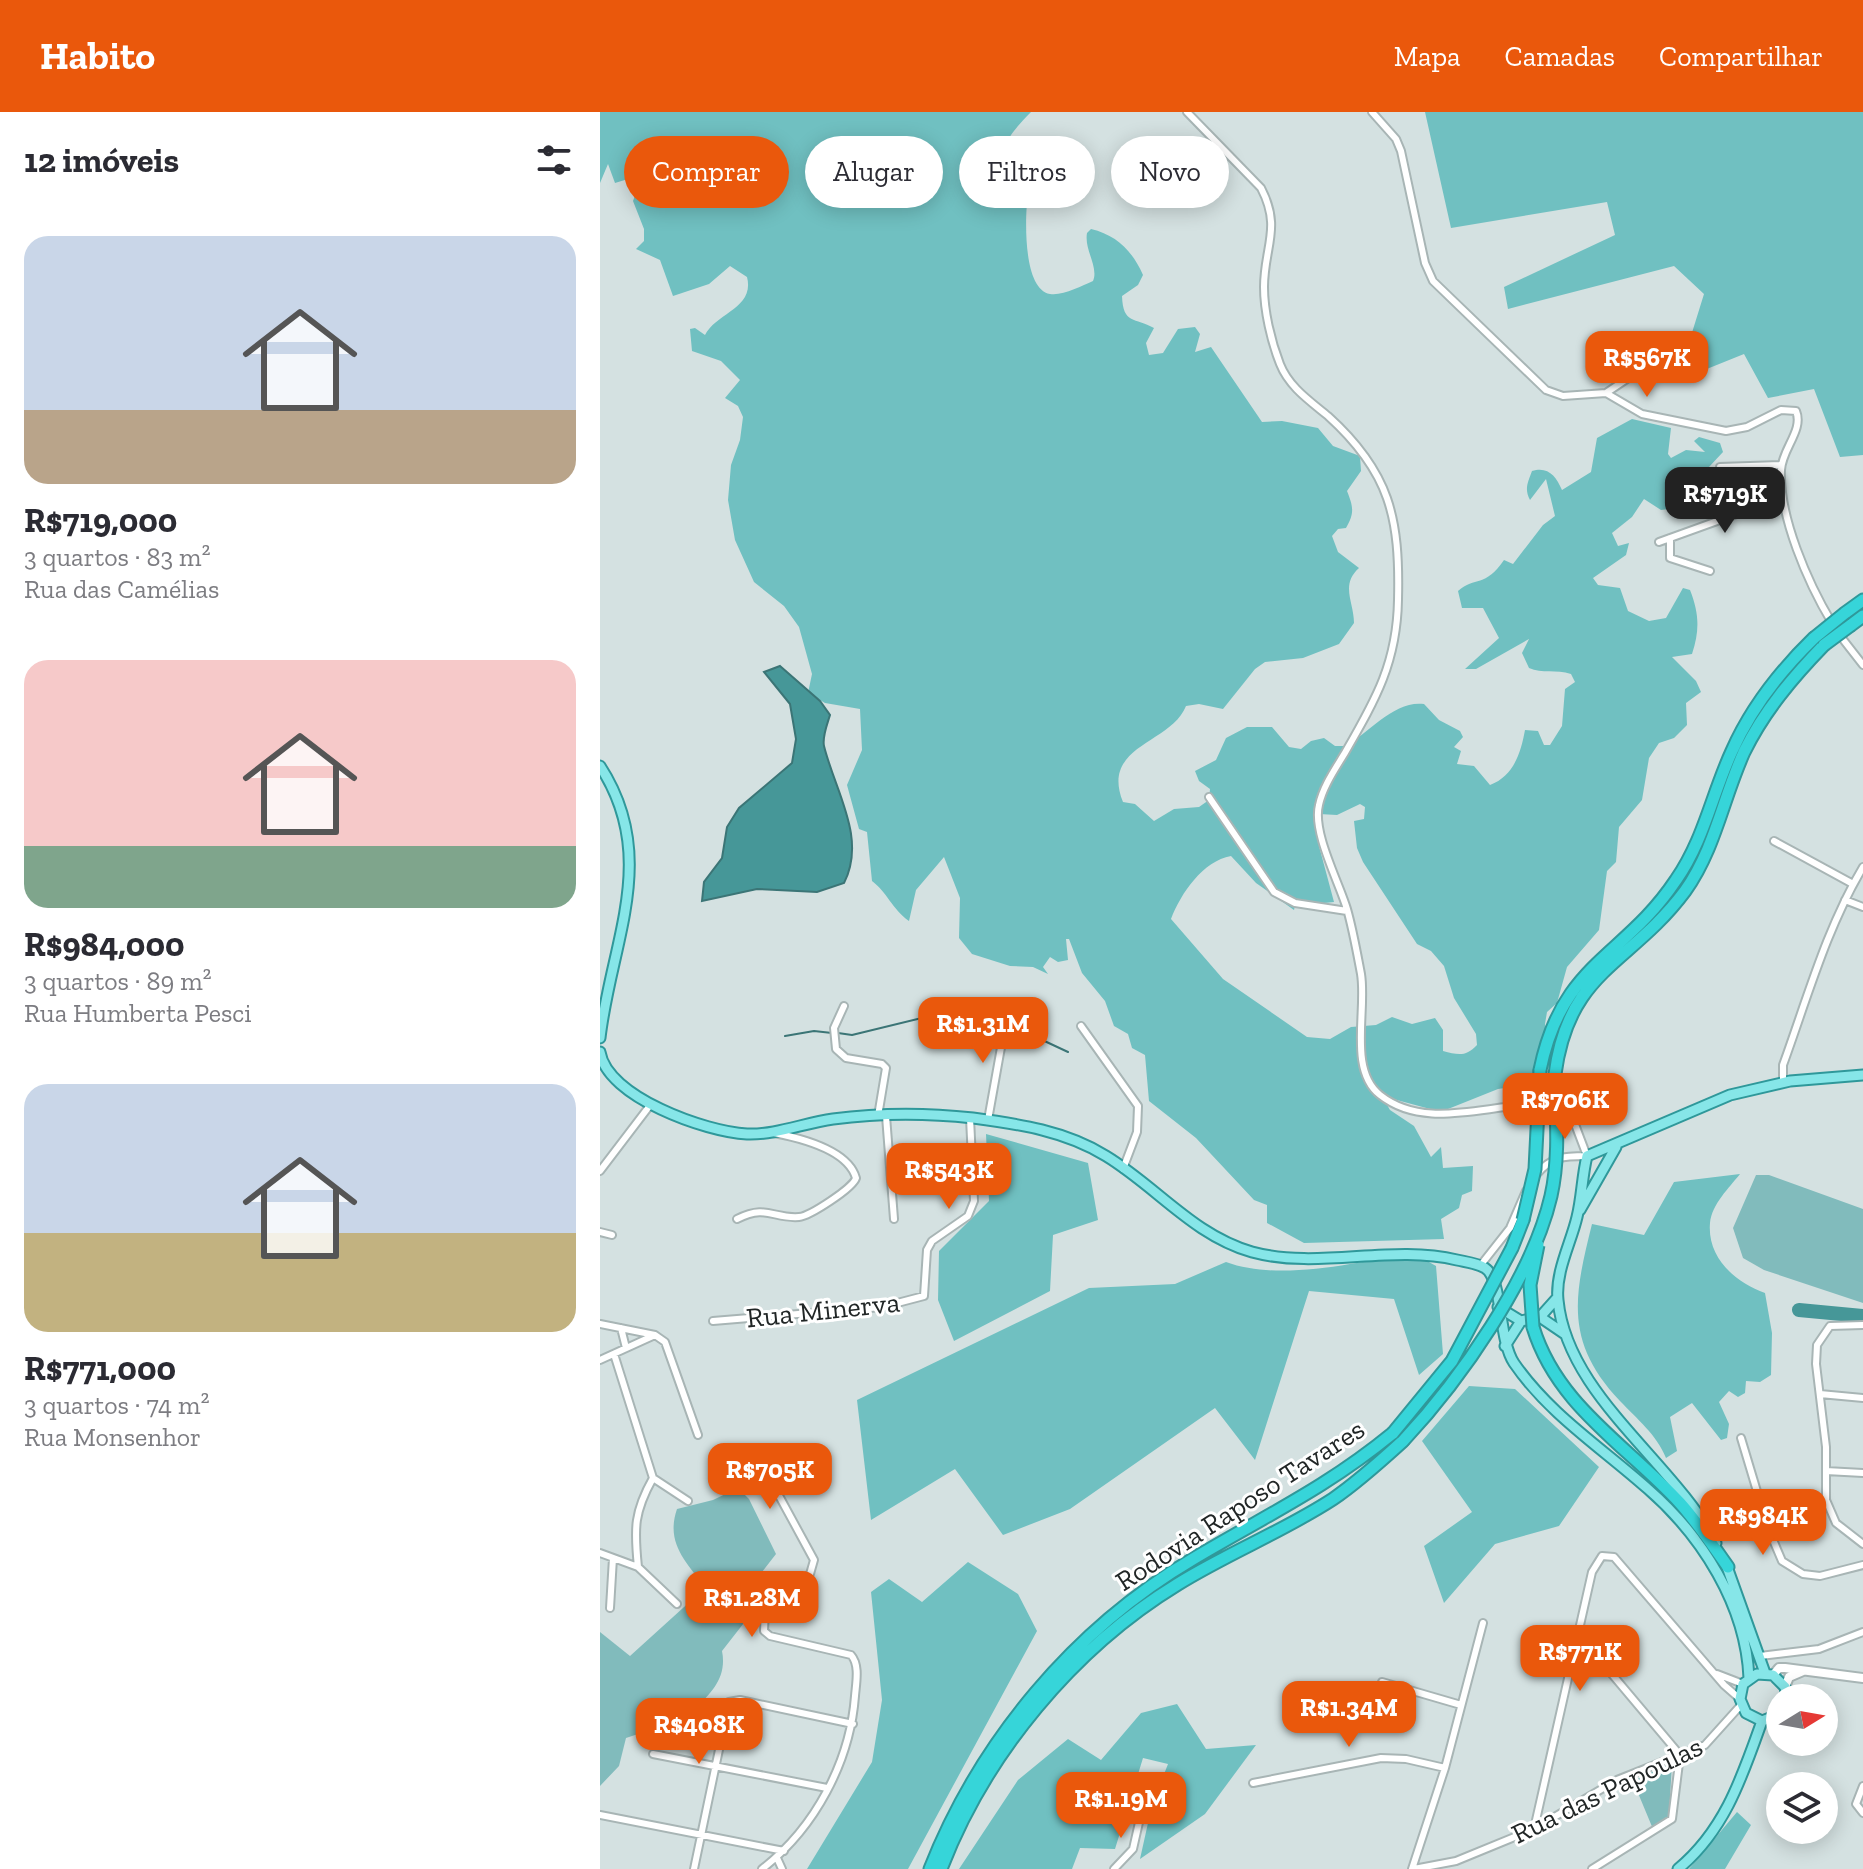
<!DOCTYPE html>
<html lang="pt">
<meta charset="utf-8">
<style>
body{margin:0;font-family:"Zilla Slab",serif;background:#f2f2f3;color:#2b2b33;height:100vh;display:flex;flex-direction:column;font-size:30px;white-space:nowrap}
*{box-sizing:border-box;margin:0}
p{font-size:26px;color:#7c7c81}
.icon{flex:none;width:44px;height:44px;fill:none;stroke:currentColor;stroke-width:2;stroke-linecap:round;stroke-linejoin:round}
.map{position:relative;flex:1;overflow:hidden}
.side{display:flex;flex-direction:column;background:#fff;width:600px}
.side>*{flex:none}
.hud{position:absolute;left:24px;top:24px;width:760px;height:72px;display:flex;gap:16px}
.needle{width:52px;rotate:79deg}
.buttons{position:absolute;left:1166px;top:1572px;display:grid;gap:16px}
.buttons a{display:grid;place-items:center;width:72px;height:72px;border-radius:50%;background:#fff;box-shadow:0 4px 20px #0003;font-size:40px}
.price{position:absolute;translate:-50% -68px;padding:0 18px;border-radius:16px;background:#ea580c;color:#fff;font-size:26px;line-height:52px;filter:drop-shadow(0 2px 4px #0008)}
.price::after{content:'';position:absolute;left:50%;top:48px;width:24px;height:18px;margin-left:-12px;background:inherit;clip-path:polygon(0 0,100% 0,50% 100%)}
.price.on{background:#222;color:#fff}
ul{padding:0;list-style:none}
li{display:grid;align-content:center;gap:16px;height:424px;padding:0 24px}
li span{display:grid;place-items:center;height:248px;border-radius:24px;color:#555}
li>.icon{margin-inline-start:auto}
span .icon{width:144px;height:144px;fill:#fffc;stroke-width:1}
li b{font-size:34px}
h2{display:flex;justify-content:space-between;align-items:center;height:96px;padding:0 24px;font-size:34px}
.tag{padding:0 28px;border-radius:36px;background:#fff;box-shadow:0 4px 20px #0003;font-size:28px;line-height:72px}
.tag.on{background:#ea580c;color:#fff}
header{display:flex;align-items:center;gap:48px;box-sizing:border-box;height:112px;padding:0 40px;background:#ea580c;color:#fff}
header strong{font-size:38px}
nav{display:flex;gap:44px;margin-inline-start:auto;font-size:28px}
main{display:flex;flex:1;min-height:0}
.map>svg:first-child{display:block}
.green{fill:#81bbbc}
.forest{fill:#70c0c1;fill-rule:evenodd}
.water{fill:#469798;stroke:#3b7576;stroke-width:2}
.lines{fill:none;stroke-linecap:round;stroke-linejoin:round}
.stream{stroke:#3b7576;stroke-width:2}
.river{stroke:#469798;stroke-width:14}
.street-casing{stroke:#a8b5b5;stroke-width:10}
.secondary-casing{stroke:#a8b5b5;stroke-width:12}
.primary-casing{stroke:#2f989a;stroke-width:13}
.highway-casing{stroke:#2f989a;stroke-width:15}
.street{stroke:#fff;stroke-width:6}
.secondary{stroke:#fff;stroke-width:8}
.primary{stroke:#86e6e8;stroke-width:9}
.highway{stroke:#36d5d9;stroke-width:11}
.highway-bridge-casing{stroke:#2f989a;stroke-width:15;stroke-linecap:butt}
.highway-bridge{stroke:#36d5d9;stroke-width:11}
.labels{text-anchor:middle;dominant-baseline:central;stroke-width:6;stroke-linejoin:round;paint-order:stroke}
.street-label{font-size:28px;fill:#212626;stroke:#fff}
</style>
<header>
<strong>Habito</strong>
<nav><a>Mapa</a><a>Camadas</a><a>Compartilhar</a></nav>
</header>
<main>
<section class="side">
<h2>12 imóveis<svg class="icon" aria-label="filters" viewBox="0 0 24 24"><path d="M4 7h16M4 17h16"/><circle cx="9" cy="7" r="2"/><circle cx="15" cy="17" r="2"/></svg></h2>
<ul>
<li><span style="background:linear-gradient(#c9d6e8 70%,#b9a48a 0)"><svg class="icon" aria-label="home" viewBox="0 0 24 24"><path d="M3 11l9-7 9 7M6 9v11h12V9"/></svg></span><div><b>R$719,000</b><p>3 quartos · 83 m²</p><p>Rua das Camélias</p></div></li>
<li><span style="background:linear-gradient(#f6c9c9 75%,#7fa58c 0)"><svg class="icon" aria-label="home" viewBox="0 0 24 24"><path d="M3 11l9-7 9 7M6 9v11h12V9"/></svg></span><div><b>R$984,000</b><p>3 quartos · 89 m²</p><p>Rua Humberta Pesci</p></div></li>
<li><span style="background:linear-gradient(#c9d6e8 60%,#c2b280 0)"><svg class="icon" aria-label="home" viewBox="0 0 24 24"><path d="M3 11l9-7 9 7M6 9v11h12V9"/></svg></span><div><b>R$771,000</b><p>3 quartos · 74 m²</p><p>Rua Monsenhor</p></div></li>
</ul>
</section>
<div class="map">
<svg width="1263" height="1757" viewBox="0 0 1263 1757">
<rect width="100%" height="100%" fill="#d4e1e1"/>
<path class="green" d="M1160,356L1169,359L1173,367L1167,385L1133,402L1129,385L1138,383L1131,361Z
M1156,1063H1169L1263,1097V1191L1164,1158L1143,1146L1133,1116Z
M138,1376L149,1387L176,1442L152,1473L161,1489L122,1539C127,1564 113,1580 95,1596L90,1587L84,1591L85,1601L77,1609L26,1626L19,1654L0,1674V1520L30,1544L105,1476C87,1450 65,1432 77,1397L113,1388Z
M1072,1651L1069,1704L1053,1717L1033,1669Z"/>
<path class="forest" d="M0,0H431C394,38 401,39 428,82C425,103 422,177 450,182C463,184 481,174 493,169C499,155 484,138 487,121L491,117C517,123 533,140 543,163L538,173L522,184C523,213 535,205 554,216L546,231L549,243L563,241L578,217L595,215L600,222L595,240L611,235L662,310L682,309L718,316L733,334L760,344L761,359L747,379C753,394 755,401 746,416L738,417L732,424L738,440L759,456C740,473 754,490 754,511L739,532L703,546L665,550L655,557L623,597L599,592L586,594C571,632 500,633 523,690L535,692L554,709L574,697L599,695L609,688L610,677L599,669L595,659L616,648L626,626L647,615H672L689,635L701,637L711,629L724,626L735,634H746C769,620 795,588 824,592L839,608L860,619L863,625L854,635L861,639L857,652L874,654L890,673C914,664 921,640 925,618L938,619L944,633H950L962,614L965,577L975,570L971,562C956,557 942,562 929,556L922,541L929,527L876,557H865L899,526L883,496H862L858,479C875,464 885,476 904,448L913,452L943,413L955,404L946,367L930,388C924,377 928,370 932,359C948,354 956,364 962,378L991,360L997,326L1032,307L1071,316L1068,342L1071,346L1086,338L1105,340L1094,329L1099,325L1120,331L1123,340L1109,355L1119,378L1117,391L1061,398L1044,387L1032,405L1012,421L1018,434L1029,431L1026,443L993,466L998,473L1020,476L1028,499L1049,509L1066,506L1083,476L1090,478C1099,501 1100,518 1092,542L1072,545L1096,569L1101,580L1086,591L1087,613L1074,626L1059,631L1049,646L1042,688L1019,715L1016,750L1007,759L999,818L967,855L957,891L947,900L945,912L949,939L930,972L898,977L848,997H830L782,984L790,998L814,1014L831,1045L841,1035L843,1056L873,1054L872,1079L862,1083L859,1096L841,1107L844,1127L704,1131L667,1111V1093L654,1088L596,1026L549,989L545,943L532,936L528,922L514,914L505,889L482,861L469,827H466L468,848L458,850L450,845L443,855L448,862L433,855L410,854L372,842L359,826L360,786L344,745L316,778L309,809C292,797 287,780 272,769L267,720L259,717L247,673L262,638L260,597L225,591L208,581L212,562L199,515L184,494L154,470L135,428L128,388L131,353L140,328L143,305L138,294L125,286L140,268L121,249L92,239L90,217L95,216L105,223C116,201 155,196 147,165L130,154L109,172L73,184L60,148L36,137L44,129V117L33,89L40,70L28,67L15,71L8,52L0,71ZM760,692L765,695L764,707L754,709L757,736L763,750L817,832L831,839L844,854L854,886L876,922L877,933C866,945 858,943 843,939V918L835,906L812,912L792,905L776,913L751,915L730,927L707,925L623,867L571,807C581,781 603,749 631,744L656,771L694,798L695,794L734,790L719,734V702L737,703Z
M825,0H1263V343L1240,345L1214,277L1168,286L1144,242L1077,269L1104,182L1074,154L908,197L904,175L1015,123L1007,90L851,116Z
M386,1022L488,1051L498,1108L453,1123L450,1179L354,1229L338,1188L339,1139L389,1089Z
M1140,1062C1129,1076 1112,1092 1110,1111C1107,1146 1135,1170 1165,1181L1172,1221L1171,1263L1160,1270L1146,1269L1145,1281L1138,1285L1129,1279L1119,1290L1129,1312L1127,1326L1121,1328L1092,1291L1070,1305L1077,1339L1066,1346C1057,1323 1037,1307 1020,1289C964,1230 974,1184 992,1112L1044,1123L1074,1070Z
M813,1141L836,1154L843,1242L819,1263L794,1187L709,1179L655,1348L615,1296L470,1397L403,1423L355,1357L271,1408L257,1288L489,1176L575,1172L626,1150C680,1170 758,1150 813,1141Z
M869,1274L915,1277L999,1355L959,1414L895,1432L844,1491L824,1434L872,1400L822,1329Z
M368,1450L418,1482L437,1519L308,1757H207L272,1650L282,1588L271,1480L289,1467L322,1490Z
M577,1592L606,1637L656,1633L605,1702L540,1747L552,1693L568,1652L543,1646L515,1737L480,1736L472,1757H359L418,1668L468,1627L501,1648L541,1601Z
M1137,1700L1151,1713L1125,1757H1089Z"/>
<path class="water" d="M180,554L220,589L230,603C227,613 222,625 224,634C235,679 267,726 244,771L217,780L157,777L102,789L104,770L122,746L127,715L139,696L192,651L196,627L190,592L164,560Z"/>
<g class="lines">
<path class="stream" d="M238,921L252,923L375,893L428,906L438,926L468,940
M185,924L214,919L232,921"/>
<path class="river" d="M1199,1198L1263,1204"/>
<defs>
<path id="street" d="M587,0L661,76C682,116 664,135 664,175C664,199 671,229 680,252C689,275 710,289 728,304C790,360 800,406 798,488C797,550 776,587 746,639C736,656 723,674 719,693C712,720 739,770 747,797C753,818 757,841 761,862C767,898 748,958 780,983C832,1024 904,983 962,995L973,1007L987,1044C963,1044 952,1044 936,1063
M772,0L796,27L801,39L825,151L833,169L946,278L963,284L1006,281L1042,302L1126,319L1147,315L1181,298L1196,299C1204,318 1182,337 1181,358C1179,405 1208,471 1232,511
M1006,281L1052,250L1066,233
M1120,355L1181,353
M1070,426V446L1110,459
M1059,430L1181,386
M1238,521L1263,553
M609,685L674,780L695,791L747,799
M1174,729L1253,772
M1245,788L1263,795
M244,894L234,916L236,937L246,946L282,952L286,956L278,1004
M481,914L538,994L537,1020L523,1057
M1183,971V953C1207,887 1227,815 1263,755
M286,1004L294,1107
M388,1008L407,902
M0,1059L51,992
M137,1107C167,1092 173,1107 199,1105C210,1104 253,1076 256,1066C248,1038 200,1026 174,1021
M0,1120L12,1123
M880,1154L910,1116L926,1079
M113,1209L282,1195L324,1184L327,1138L332,1129L368,1104L374,1089L370,1006
M0,1212L55,1223L65,1230L98,1323
M1263,1213L1230,1214L1217,1233L1216,1252L1226,1335V1388L1236,1411L1263,1432
M21,1216L26,1236
M14,1242L53,1366L88,1389
M0,1248L55,1223
M1220,1282L1263,1286
M1141,1326L1168,1416L1182,1449L1203,1462L1220,1464L1263,1453
M138,1338L177,1380L214,1448L210,1462L165,1497L164,1519L170,1524L251,1543C260,1553 256,1571 255,1584C250,1650 215,1716 162,1757
M1226,1359L1263,1361
M53,1366C34,1400 34,1416 38,1455L77,1492
M0,1441L38,1455
M10,1496L13,1446
M979,1523L1080,1643L1072,1707L992,1757
M1160,1544L1219,1537L1263,1520
M1117,1562L1143,1572
M782,1570L861,1593
M53,1642L227,1676
M653,1671L781,1646L806,1647L845,1656
M1263,1674L1256,1692L1263,1701
M0,1703L184,1739
M934,1717L992,1460L1002,1444L1014,1445L1124,1573L1140,1587
M177,1746L182,1757
M94,1757L129,1590L140,1588L253,1612
M514,1757L533,1737L540,1706
M812,1757L845,1656L883,1511
M814,1757L856,1749L934,1717L1017,1668L1105,1633L1141,1593"/>
<path id="secondary" d="M1173,1563L1179,1556H1185L1263,1566
M1185,1575L1189,1565L1203,1559"/>
<path id="primary" d="M0,654C60,746 11,830 0,926
M0,940C7,985 106,1020 147,1022C176,1023 204,1011 233,1007C278,1001 328,1001 373,1006C419,1012 466,1019 506,1044C557,1075 593,1123 652,1140C719,1158 790,1132 857,1148C866,1150 877,1151 885,1156C903,1167 898,1227 914,1251C949,1302 1002,1336 1048,1377C1102,1424 1146,1493 1149,1566
M980,1098L1016,1035
M898,1195L921,1209L940,1205L957,1186
M940,1205L965,1222
M905,1234L921,1209
M1116,1431C1072,1348 967,1283 958,1188C955,1160 971,1131 977,1105C982,1085 982,1064 987,1044L1130,983L1190,969L1263,963
M1126,1452L1165,1561
M1180,1602L1162,1609L1146,1601L1140,1587L1143,1572L1157,1562L1173,1563L1185,1575L1187,1586
M1078,1757C1125,1718 1142,1665 1162,1609"/>
<path id="highway" d="M1245,501L1263,488
M1251,513L1263,504
M940,958C962,850 1024,846 1076,768C1104,728 1112,682 1132,639C1151,596 1181,558 1214,526
M955,962C969,857 1030,853 1085,779C1115,737 1123,686 1144,640C1164,599 1193,565 1224,533
M912,1136L923,1108
M933,1215C957,1294 1028,1334 1080,1391C1098,1411 1113,1434 1128,1455
M330,1757C380,1630 474,1517 593,1447C665,1404 726,1376 793,1321
M341,1757C385,1642 473,1536 578,1472C628,1441 684,1419 733,1387C758,1370 781,1349 803,1329"/>
</defs>
<use href="#street" class="street-casing"/>
<use href="#secondary" class="secondary-casing"/>
<use href="#primary" class="primary-casing"/>
<use href="#highway" class="highway-casing"/>
<use href="#street" class="street"/>
<use href="#secondary" class="secondary"/>
<use href="#primary" class="primary"/>
<use href="#highway" class="highway"/>
<defs>
<path id="highway-bridge" d="M1214,526L1245,501
M1224,533L1251,513
M923,1108L935,1057L940,958
M933,1215L930,1173L938,1133
M793,1321L852,1249L912,1136
M803,1329C860,1268 932,1166 951,1084C960,1044 956,1003 955,962"/>
</defs>
<use href="#highway-bridge" class="highway-bridge-casing"/>
<use href="#highway-bridge" class="highway-bridge"/>
</g>
<g class="labels">
<g class="street-label">
<text transform="translate(223 1198) rotate(-6)">Rua Minerva</text>
<text transform="translate(640 1393) rotate(-33)">Rodovia Raposo Tavares</text>
<text transform="translate(1007 1678) rotate(-26)">Rua das Papoulas</text>
</g>
</g>
</svg>
<div class="buttons">
<a><svg class="needle" viewBox="-14 -14 28 28"><path d="M0-13l5 13h-10z" fill="#e53935"/><path d="M0 13l5-13h-10z" fill="#7c7c81"/></svg></a>
<a><svg class="icon" aria-label="layers" viewBox="0 0 24 24"><path d="M12 4l9 5-9 5-9-5zM3 14l9 5 9-5"/></svg></a>
</div>
<b class="price" style="left:1047px;top:287px">R$567K</b>
<b class="price on" style="left:1125px;top:423px">R$719K</b>
<b class="price" style="left:383px;top:953px">R$1.31M</b>
<b class="price" style="left:965px;top:1029px">R$706K</b>
<b class="price" style="left:349px;top:1099px">R$543K</b>
<b class="price" style="left:170px;top:1399px">R$705K</b>
<b class="price" style="left:1163px;top:1445px">R$984K</b>
<b class="price" style="left:152px;top:1527px">R$1.28M</b>
<b class="price" style="left:980px;top:1581px">R$771K</b>
<b class="price" style="left:749px;top:1637px">R$1.34M</b>
<b class="price" style="left:99px;top:1654px">R$408K</b>
<b class="price" style="left:521px;top:1728px">R$1.19M</b>
<div class="hud">
<a class="tag on">Comprar</a>
<a class="tag">Alugar</a>
<a class="tag">Filtros</a>
<a class="tag">Novo</a>
</div>
</div>
</main>
